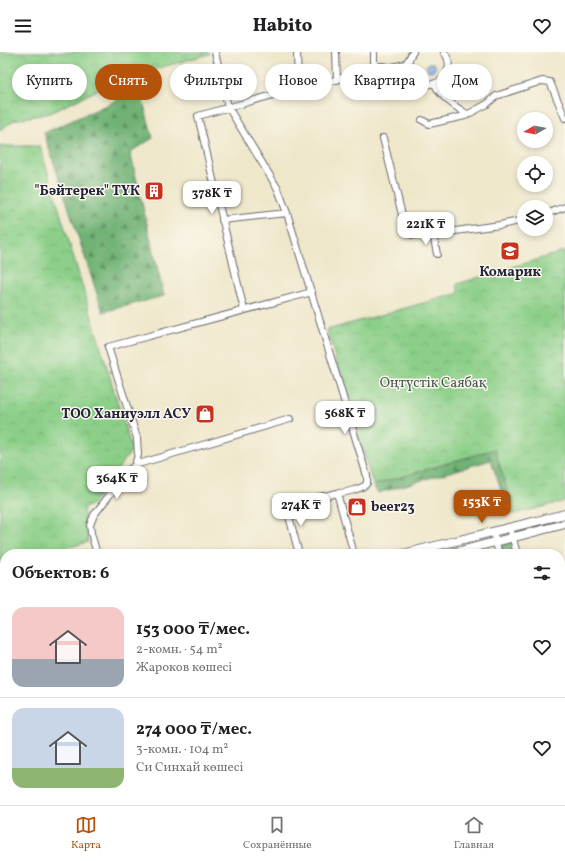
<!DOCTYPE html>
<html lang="ru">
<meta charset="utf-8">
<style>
body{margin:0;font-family:Vollkorn,serif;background:#f6f6f6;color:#202124;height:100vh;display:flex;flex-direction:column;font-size:15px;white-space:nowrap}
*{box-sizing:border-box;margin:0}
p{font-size:13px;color:#757577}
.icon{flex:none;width:22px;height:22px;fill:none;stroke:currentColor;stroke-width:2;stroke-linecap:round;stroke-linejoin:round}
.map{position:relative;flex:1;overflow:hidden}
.details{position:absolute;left:0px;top:497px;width:565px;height:256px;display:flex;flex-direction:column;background:#fff;border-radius:16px 16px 0 0;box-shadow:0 2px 6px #0003}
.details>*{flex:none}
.top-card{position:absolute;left:12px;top:12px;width:541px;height:36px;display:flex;gap:8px}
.needle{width:26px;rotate:261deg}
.tools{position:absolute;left:517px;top:60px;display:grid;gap:8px}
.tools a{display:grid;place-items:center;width:36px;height:36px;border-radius:50%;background:#fff;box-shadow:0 2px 6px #0003;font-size:20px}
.price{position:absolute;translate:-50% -34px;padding:0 9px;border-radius:8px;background:#fff;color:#222;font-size:13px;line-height:26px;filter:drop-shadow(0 1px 2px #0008)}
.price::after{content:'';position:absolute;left:50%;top:24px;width:12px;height:9px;margin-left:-6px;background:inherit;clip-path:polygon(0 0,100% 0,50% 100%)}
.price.current{background:#b45309;color:#fff}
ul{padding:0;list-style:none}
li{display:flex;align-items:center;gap:12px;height:100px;padding:0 12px}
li+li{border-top:1px solid #e0e0e0}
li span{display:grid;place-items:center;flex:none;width:112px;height:80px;border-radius:12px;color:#555}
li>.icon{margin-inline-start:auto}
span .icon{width:48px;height:48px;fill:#fffc;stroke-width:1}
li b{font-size:17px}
h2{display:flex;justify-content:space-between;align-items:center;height:48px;padding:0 12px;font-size:17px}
.tag{padding:0 14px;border-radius:18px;background:#fff;box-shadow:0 2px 6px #0003;font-size:14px;line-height:36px}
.tag.current{background:#b45309;color:#fff}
header{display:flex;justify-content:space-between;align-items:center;height:52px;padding:0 12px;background:#fff;font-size:18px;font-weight:800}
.tab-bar{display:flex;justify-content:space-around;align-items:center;height:56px;border-top:1px solid #e0e0e0;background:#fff;font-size:11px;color:#757577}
.tab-bar a{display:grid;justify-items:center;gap:2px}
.tab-bar .current{color:#b45309}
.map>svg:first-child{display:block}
.grass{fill:url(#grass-dots);stroke:#567862}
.forest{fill:url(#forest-firs);stroke:#496a58}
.park{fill:url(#park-crowns);stroke:#567862}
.pitch{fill:#8bcf88;stroke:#567862}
.water{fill:url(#water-rules);stroke:#4a668e}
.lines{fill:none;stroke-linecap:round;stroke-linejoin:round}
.minor-casing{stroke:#69676d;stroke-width:8}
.major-casing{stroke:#69676d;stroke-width:10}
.minor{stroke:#fff;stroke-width:6}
.major{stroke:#fff;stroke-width:8}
.labels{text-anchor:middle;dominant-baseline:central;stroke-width:3;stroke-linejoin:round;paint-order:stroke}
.poi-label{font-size:14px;font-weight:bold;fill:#22223b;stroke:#fbf7ec;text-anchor:end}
.park-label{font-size:14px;fill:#425652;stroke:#fbf7ec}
</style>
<header><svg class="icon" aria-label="menu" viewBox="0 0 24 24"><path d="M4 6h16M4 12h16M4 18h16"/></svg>Habito<svg class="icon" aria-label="heart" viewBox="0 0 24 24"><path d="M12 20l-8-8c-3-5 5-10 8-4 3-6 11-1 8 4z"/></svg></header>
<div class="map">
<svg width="565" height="753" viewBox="0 0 565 753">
<defs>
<pattern id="grass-dots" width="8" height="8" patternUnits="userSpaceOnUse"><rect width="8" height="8" fill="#8bcf88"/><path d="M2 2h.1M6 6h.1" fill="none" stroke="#78b176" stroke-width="1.8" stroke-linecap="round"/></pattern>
<pattern id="forest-firs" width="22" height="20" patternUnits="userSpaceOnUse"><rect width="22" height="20" fill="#70b274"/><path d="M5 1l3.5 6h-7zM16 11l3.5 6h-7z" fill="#5c9060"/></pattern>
<pattern id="park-crowns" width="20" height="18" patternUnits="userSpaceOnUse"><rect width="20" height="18" fill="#8bcf88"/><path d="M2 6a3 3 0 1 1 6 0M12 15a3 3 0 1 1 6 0" fill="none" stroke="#78b176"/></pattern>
<pattern id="water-rules" width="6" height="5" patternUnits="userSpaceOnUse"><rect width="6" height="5" fill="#72aae1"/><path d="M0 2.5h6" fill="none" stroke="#5d8ab8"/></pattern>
</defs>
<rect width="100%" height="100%" fill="#fbf7ec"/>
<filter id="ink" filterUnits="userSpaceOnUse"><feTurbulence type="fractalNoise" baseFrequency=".025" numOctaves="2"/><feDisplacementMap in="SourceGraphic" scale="8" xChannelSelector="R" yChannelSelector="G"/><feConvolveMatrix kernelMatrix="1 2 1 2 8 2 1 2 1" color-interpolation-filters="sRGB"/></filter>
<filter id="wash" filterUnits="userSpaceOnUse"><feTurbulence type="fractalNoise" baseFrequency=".012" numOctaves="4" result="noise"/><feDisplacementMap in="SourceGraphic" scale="16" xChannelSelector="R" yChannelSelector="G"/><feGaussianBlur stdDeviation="0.9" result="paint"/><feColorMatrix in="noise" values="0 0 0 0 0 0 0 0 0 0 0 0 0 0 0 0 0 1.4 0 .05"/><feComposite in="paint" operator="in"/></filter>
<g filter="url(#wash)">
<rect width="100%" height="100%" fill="#eee7ca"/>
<path class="grass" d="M565,464V470L521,480L520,475Z"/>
<path class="forest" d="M140,38L153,86L130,100L164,244L103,260L44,81Z
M495,397L514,462H509L491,408L378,441L373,433Z
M513,489L516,502H502L500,494Z
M560,678L565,698V741L560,722Z"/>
<path class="park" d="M0,0H209L210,2L122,26L50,61L14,68L0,78Z
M0,94H40L132,398L92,452L83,457L88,490L44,502H5V512L0,514Z
M565,199V449L514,462L495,397L373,433L327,278L459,241L457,232Z"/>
<path class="pitch" d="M434,166L436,175L418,179L416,170Z
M341,748H379L381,753H342Z"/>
<path class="water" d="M426.5 15a4.5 4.5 0 1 1 9 0a4.5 4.5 0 1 1-9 0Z"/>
</g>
<g filter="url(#ink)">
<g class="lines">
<defs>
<path id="minor" d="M215,0L228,55L278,137L287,161L367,424C367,425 367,430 367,431C364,437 343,441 337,441L354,502
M297,0L298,35
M336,0L337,28
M374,0V15
M413,0C395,24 434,47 447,20C450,14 449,6 444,0
M389,16L405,12L409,7
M435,32C440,45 456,55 467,62
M422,68L429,72L465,64L487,52L496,44L542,29L550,30L565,66
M383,86L406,179L412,183L433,182L500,173L524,168
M546,162L565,155
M222,168L287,161
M433,182L437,202
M244,258L198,64L291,38C305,31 321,31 336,28C351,24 368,13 384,14C395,15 397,30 414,26
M135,413L138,403L137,386L108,295L312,240
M510,475L517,502
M493,480L499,502
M97,502L91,481L90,473L94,463L129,418L135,413L290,367
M299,502L286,453L337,441
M560,672L565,693
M560,735L565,753
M142,748L143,753
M202,748L203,753
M255,748L256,753
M417,748L419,753
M100,753L118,748"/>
<path id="major" d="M403,502L565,462
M448,502L565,472
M0,618L5,617"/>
</defs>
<use href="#minor" class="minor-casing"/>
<use href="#major" class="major-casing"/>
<use href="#minor" class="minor"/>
<use href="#major" class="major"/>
</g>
</g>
<defs>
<symbol id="building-square" viewBox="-11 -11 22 22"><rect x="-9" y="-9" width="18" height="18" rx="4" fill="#c8321e" stroke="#fbf7ec"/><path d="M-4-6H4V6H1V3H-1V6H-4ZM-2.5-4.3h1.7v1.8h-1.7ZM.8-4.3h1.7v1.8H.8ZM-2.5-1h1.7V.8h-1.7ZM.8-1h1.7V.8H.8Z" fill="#fff"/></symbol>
<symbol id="school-square" viewBox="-11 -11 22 22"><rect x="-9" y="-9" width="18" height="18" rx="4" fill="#c8321e" stroke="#fbf7ec"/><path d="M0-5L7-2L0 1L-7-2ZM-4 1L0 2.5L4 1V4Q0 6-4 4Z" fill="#fff"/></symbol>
<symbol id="shop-square" viewBox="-11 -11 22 22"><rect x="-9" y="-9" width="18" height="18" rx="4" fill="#c8321e" stroke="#fbf7ec"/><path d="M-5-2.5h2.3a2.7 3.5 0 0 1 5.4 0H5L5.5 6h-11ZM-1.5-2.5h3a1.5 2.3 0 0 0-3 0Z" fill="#fff"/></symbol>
</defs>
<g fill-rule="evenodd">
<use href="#building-square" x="143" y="128" width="22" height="22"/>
<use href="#school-square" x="499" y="188" width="22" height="22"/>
<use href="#shop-square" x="194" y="351" width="22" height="22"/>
<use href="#shop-square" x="346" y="444" width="22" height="22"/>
</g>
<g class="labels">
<g class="poi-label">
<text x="140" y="139">"Бәйтерек" ТҮК</text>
<text x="510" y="220" text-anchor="middle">Комарик</text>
<text x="191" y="362">ТОО Ханиуэлл АСУ</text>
<text x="371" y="455" text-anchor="start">beer23</text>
</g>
<g class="park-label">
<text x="433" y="331">Оңтүстік Саябақ</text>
</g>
</g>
</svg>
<div class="tools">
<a><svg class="needle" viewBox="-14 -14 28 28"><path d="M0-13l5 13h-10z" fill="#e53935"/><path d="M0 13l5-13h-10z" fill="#757577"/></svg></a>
<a><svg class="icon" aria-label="locate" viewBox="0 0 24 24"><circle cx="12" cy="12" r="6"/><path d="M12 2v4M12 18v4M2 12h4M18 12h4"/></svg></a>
<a><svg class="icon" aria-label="layers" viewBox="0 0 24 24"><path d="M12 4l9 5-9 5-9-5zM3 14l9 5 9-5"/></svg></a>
</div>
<b class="price" style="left:212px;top:163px">378K ₸</b>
<b class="price" style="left:426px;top:194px">221K ₸</b>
<b class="price" style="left:345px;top:383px">568K ₸</b>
<b class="price" style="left:117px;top:448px">364K ₸</b>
<b class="price current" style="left:482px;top:472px">153K ₸</b>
<b class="price" style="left:301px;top:475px">274K ₸</b>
<div class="top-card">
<a class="tag">Купить</a>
<a class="tag current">Снять</a>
<a class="tag">Фильтры</a>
<a class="tag">Новое</a>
<a class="tag">Квартира</a>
<a class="tag">Дом</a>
</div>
<section class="details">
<h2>Объектов: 6<svg class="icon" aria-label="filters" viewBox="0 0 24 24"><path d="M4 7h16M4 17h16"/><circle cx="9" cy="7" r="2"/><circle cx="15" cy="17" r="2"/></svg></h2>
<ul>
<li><span style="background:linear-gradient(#f6c9c9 65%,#9aa5b1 0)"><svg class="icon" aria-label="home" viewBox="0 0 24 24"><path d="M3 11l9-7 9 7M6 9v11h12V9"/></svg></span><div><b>153 000 ₸/мес.</b><p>2-комн. · 54 m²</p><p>Жароков көшесі</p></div><svg class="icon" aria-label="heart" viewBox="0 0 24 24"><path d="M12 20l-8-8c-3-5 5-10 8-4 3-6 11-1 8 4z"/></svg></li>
<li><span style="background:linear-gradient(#c9d6e8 75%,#8fb573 0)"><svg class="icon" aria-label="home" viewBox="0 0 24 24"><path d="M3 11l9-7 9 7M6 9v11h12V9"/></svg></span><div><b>274 000 ₸/мес.</b><p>3-комн. · 104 m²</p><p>Си Синхай көшесі</p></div><svg class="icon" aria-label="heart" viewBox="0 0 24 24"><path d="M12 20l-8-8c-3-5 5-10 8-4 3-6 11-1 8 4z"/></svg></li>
</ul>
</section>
</div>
<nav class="tab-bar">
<a class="current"><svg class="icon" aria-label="map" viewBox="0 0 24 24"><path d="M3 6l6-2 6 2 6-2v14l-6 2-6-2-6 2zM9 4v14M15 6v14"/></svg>Карта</a>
<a><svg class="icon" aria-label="saved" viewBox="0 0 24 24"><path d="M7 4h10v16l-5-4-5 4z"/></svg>Сохранённые</a>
<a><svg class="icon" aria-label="home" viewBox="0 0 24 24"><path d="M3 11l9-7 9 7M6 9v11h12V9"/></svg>Главная</a>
</nav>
